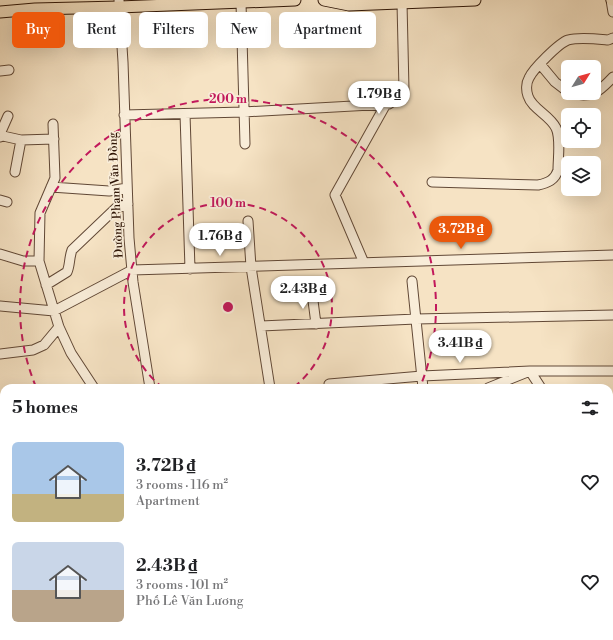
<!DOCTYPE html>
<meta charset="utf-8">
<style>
body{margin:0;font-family:"Libre Bodoni",serif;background:#f6f6f6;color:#202124;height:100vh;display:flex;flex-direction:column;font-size:15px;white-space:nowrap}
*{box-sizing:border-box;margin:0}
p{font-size:13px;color:#757577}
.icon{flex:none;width:22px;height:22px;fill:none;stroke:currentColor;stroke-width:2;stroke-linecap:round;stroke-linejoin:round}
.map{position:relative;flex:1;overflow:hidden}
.sheet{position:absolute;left:0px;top:384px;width:613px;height:256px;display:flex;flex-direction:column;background:#fff;border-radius:12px 12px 0 0;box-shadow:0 4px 16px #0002}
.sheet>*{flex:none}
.guide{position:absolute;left:12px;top:12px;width:400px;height:36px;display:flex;gap:8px}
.needle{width:26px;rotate:53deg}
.buttons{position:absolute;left:561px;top:60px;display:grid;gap:8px}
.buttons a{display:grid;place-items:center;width:40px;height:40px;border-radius:6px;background:#fff;box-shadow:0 4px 16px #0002;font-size:20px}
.price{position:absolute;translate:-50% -34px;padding:0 9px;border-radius:14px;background:#fff;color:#222;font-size:13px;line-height:26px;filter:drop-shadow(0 1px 2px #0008)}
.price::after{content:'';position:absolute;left:50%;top:24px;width:12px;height:9px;margin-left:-6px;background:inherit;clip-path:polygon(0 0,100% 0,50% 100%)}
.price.on{background:#ea580c;color:#fff}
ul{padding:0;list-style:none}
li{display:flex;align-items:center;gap:12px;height:100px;padding:0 12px}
li span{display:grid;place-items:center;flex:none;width:112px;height:80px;border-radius:6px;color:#555}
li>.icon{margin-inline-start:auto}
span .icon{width:48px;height:48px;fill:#fffc;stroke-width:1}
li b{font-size:17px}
h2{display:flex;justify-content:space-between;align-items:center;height:48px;padding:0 12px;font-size:17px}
.chip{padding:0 14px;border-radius:6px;background:#fff;box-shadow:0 4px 16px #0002;font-size:14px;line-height:36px}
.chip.on{background:#ea580c;color:#fff}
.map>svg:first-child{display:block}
.water{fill:#b29d83;stroke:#7e6751}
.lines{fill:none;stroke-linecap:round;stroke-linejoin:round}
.minor-casing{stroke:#614836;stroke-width:11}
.major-casing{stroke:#2f1506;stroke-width:13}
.minor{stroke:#f9edd9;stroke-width:9}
.major{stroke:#f6e3c4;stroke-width:11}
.ring{fill:none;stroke:#c2185b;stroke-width:2;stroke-dasharray:7 5}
.labels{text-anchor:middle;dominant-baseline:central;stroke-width:3.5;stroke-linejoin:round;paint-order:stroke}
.street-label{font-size:12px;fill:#2f1506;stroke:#f9edd9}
.centre{fill:#c2185b;stroke:#f9edd9;stroke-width:2}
.ring-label{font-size:12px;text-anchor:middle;font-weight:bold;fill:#c2185b;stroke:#f9edd9;stroke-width:3.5;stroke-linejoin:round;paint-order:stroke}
</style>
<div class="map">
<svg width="613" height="640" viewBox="0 0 613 640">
<rect width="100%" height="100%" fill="#f6e3c4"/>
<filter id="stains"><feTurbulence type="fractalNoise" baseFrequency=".005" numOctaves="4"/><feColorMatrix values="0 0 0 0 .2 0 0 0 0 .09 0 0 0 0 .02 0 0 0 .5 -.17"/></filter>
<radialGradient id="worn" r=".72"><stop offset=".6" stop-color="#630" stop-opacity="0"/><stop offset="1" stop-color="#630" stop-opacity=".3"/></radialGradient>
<path class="water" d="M0,498H4V564L0,560Z
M613,590V640H580L581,636H609V591Z"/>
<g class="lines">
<defs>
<path id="minor" d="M119,0L123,62L129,238L133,282L150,388
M611,0L613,12
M241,3L245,144
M540,64L555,82L568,92
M0,71L9,70
M571,93C592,99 600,91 613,77
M185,114L190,269
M124,115L244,112L389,104L398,98L404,90L402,3
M53,124L55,178L40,213L39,261L59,327L71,353L94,388
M0,134L8,116
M0,137L3,136L21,140L54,139
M15,172L21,140
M432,182L538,185C548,183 555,180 558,170C558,158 561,138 556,128C550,115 532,109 528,96C526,91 526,83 529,78C533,69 559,43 568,40C579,37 597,39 608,40L613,38
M51,187L109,191L127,188
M0,200L7,202
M248,221L251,267L270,388
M0,254L23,261H39
M364,263L335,195L386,104
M412,281L423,388
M46,285L67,272C70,266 69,258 72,250L116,208L128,204
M312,293L316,324
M0,306L54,311L132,270L613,255
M261,326L416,319L613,315
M0,354L33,350L44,345L59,327
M330,388L329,384L422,376L530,371H613
M488,388L530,371L541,388
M0,428L4,415
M609,446L613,449
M0,455L4,457
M609,485L613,483
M0,494H4
M609,528L613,526
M609,586L613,585
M65,636V640
M191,636L192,640
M423,636V640
M468,636L494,640
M97,640L116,636
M545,640L547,636
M577,640L579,636"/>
<path id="major" d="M324,0L349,5L475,0
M612,0H613
M0,12L35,9L119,7L295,0
M0,607L4,611
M0,621L4,626
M12,636L15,640
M25,636L28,640"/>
</defs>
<use href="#minor" class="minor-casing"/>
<use href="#major" class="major-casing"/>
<use href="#minor" class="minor"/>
<use href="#major" class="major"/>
</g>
<g class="ring">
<path d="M163 388A104 104 0 1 1 293 388"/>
<path d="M36 387A208 208 0 1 1 420 387"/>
</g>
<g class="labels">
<g class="street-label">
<text transform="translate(116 195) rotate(-93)">Đường Phạm Văn Đồng</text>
</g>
</g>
<circle cx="228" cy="307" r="6" class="centre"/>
<g class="ring-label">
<text x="228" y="103">200 m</text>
<text x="228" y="207">100 m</text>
</g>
<rect width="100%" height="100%" filter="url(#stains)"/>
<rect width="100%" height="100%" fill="url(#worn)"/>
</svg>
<div class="buttons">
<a><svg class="needle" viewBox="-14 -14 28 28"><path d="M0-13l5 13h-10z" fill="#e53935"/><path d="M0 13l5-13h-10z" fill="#757577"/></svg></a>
<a><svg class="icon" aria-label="locate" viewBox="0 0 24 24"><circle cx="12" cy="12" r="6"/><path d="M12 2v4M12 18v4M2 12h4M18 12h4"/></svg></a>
<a><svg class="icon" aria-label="layers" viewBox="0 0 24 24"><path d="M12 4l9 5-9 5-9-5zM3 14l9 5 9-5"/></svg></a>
</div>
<b class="price" style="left:379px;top:115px">1.79B ₫</b>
<b class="price on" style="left:461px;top:250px">3.72B ₫</b>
<b class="price" style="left:220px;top:257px">1.76B ₫</b>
<b class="price" style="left:303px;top:310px">2.43B ₫</b>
<b class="price" style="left:460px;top:364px">3.41B ₫</b>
<div class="guide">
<a class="chip on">Buy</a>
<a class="chip">Rent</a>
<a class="chip">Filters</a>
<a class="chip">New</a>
<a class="chip">Apartment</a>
</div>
<section class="sheet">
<h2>5 homes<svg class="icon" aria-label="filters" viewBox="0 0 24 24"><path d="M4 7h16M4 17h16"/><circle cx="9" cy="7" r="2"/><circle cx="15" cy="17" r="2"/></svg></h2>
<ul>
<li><span style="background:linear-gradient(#a9c7e8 65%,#c2b280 0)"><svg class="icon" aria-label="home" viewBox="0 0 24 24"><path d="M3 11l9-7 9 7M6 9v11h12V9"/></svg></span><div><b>3.72B ₫</b><p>3 rooms · 116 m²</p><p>Apartment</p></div><svg class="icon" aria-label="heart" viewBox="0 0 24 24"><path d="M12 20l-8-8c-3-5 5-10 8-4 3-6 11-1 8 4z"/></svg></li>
<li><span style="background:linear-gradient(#c9d6e8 60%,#b9a48a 0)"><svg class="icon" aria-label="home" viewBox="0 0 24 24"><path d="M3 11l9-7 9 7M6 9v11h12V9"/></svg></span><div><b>2.43B ₫</b><p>3 rooms · 101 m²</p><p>Phố Lê Văn Lương</p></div><svg class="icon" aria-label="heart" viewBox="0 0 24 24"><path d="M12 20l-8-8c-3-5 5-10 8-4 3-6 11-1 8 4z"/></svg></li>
</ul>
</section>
</div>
